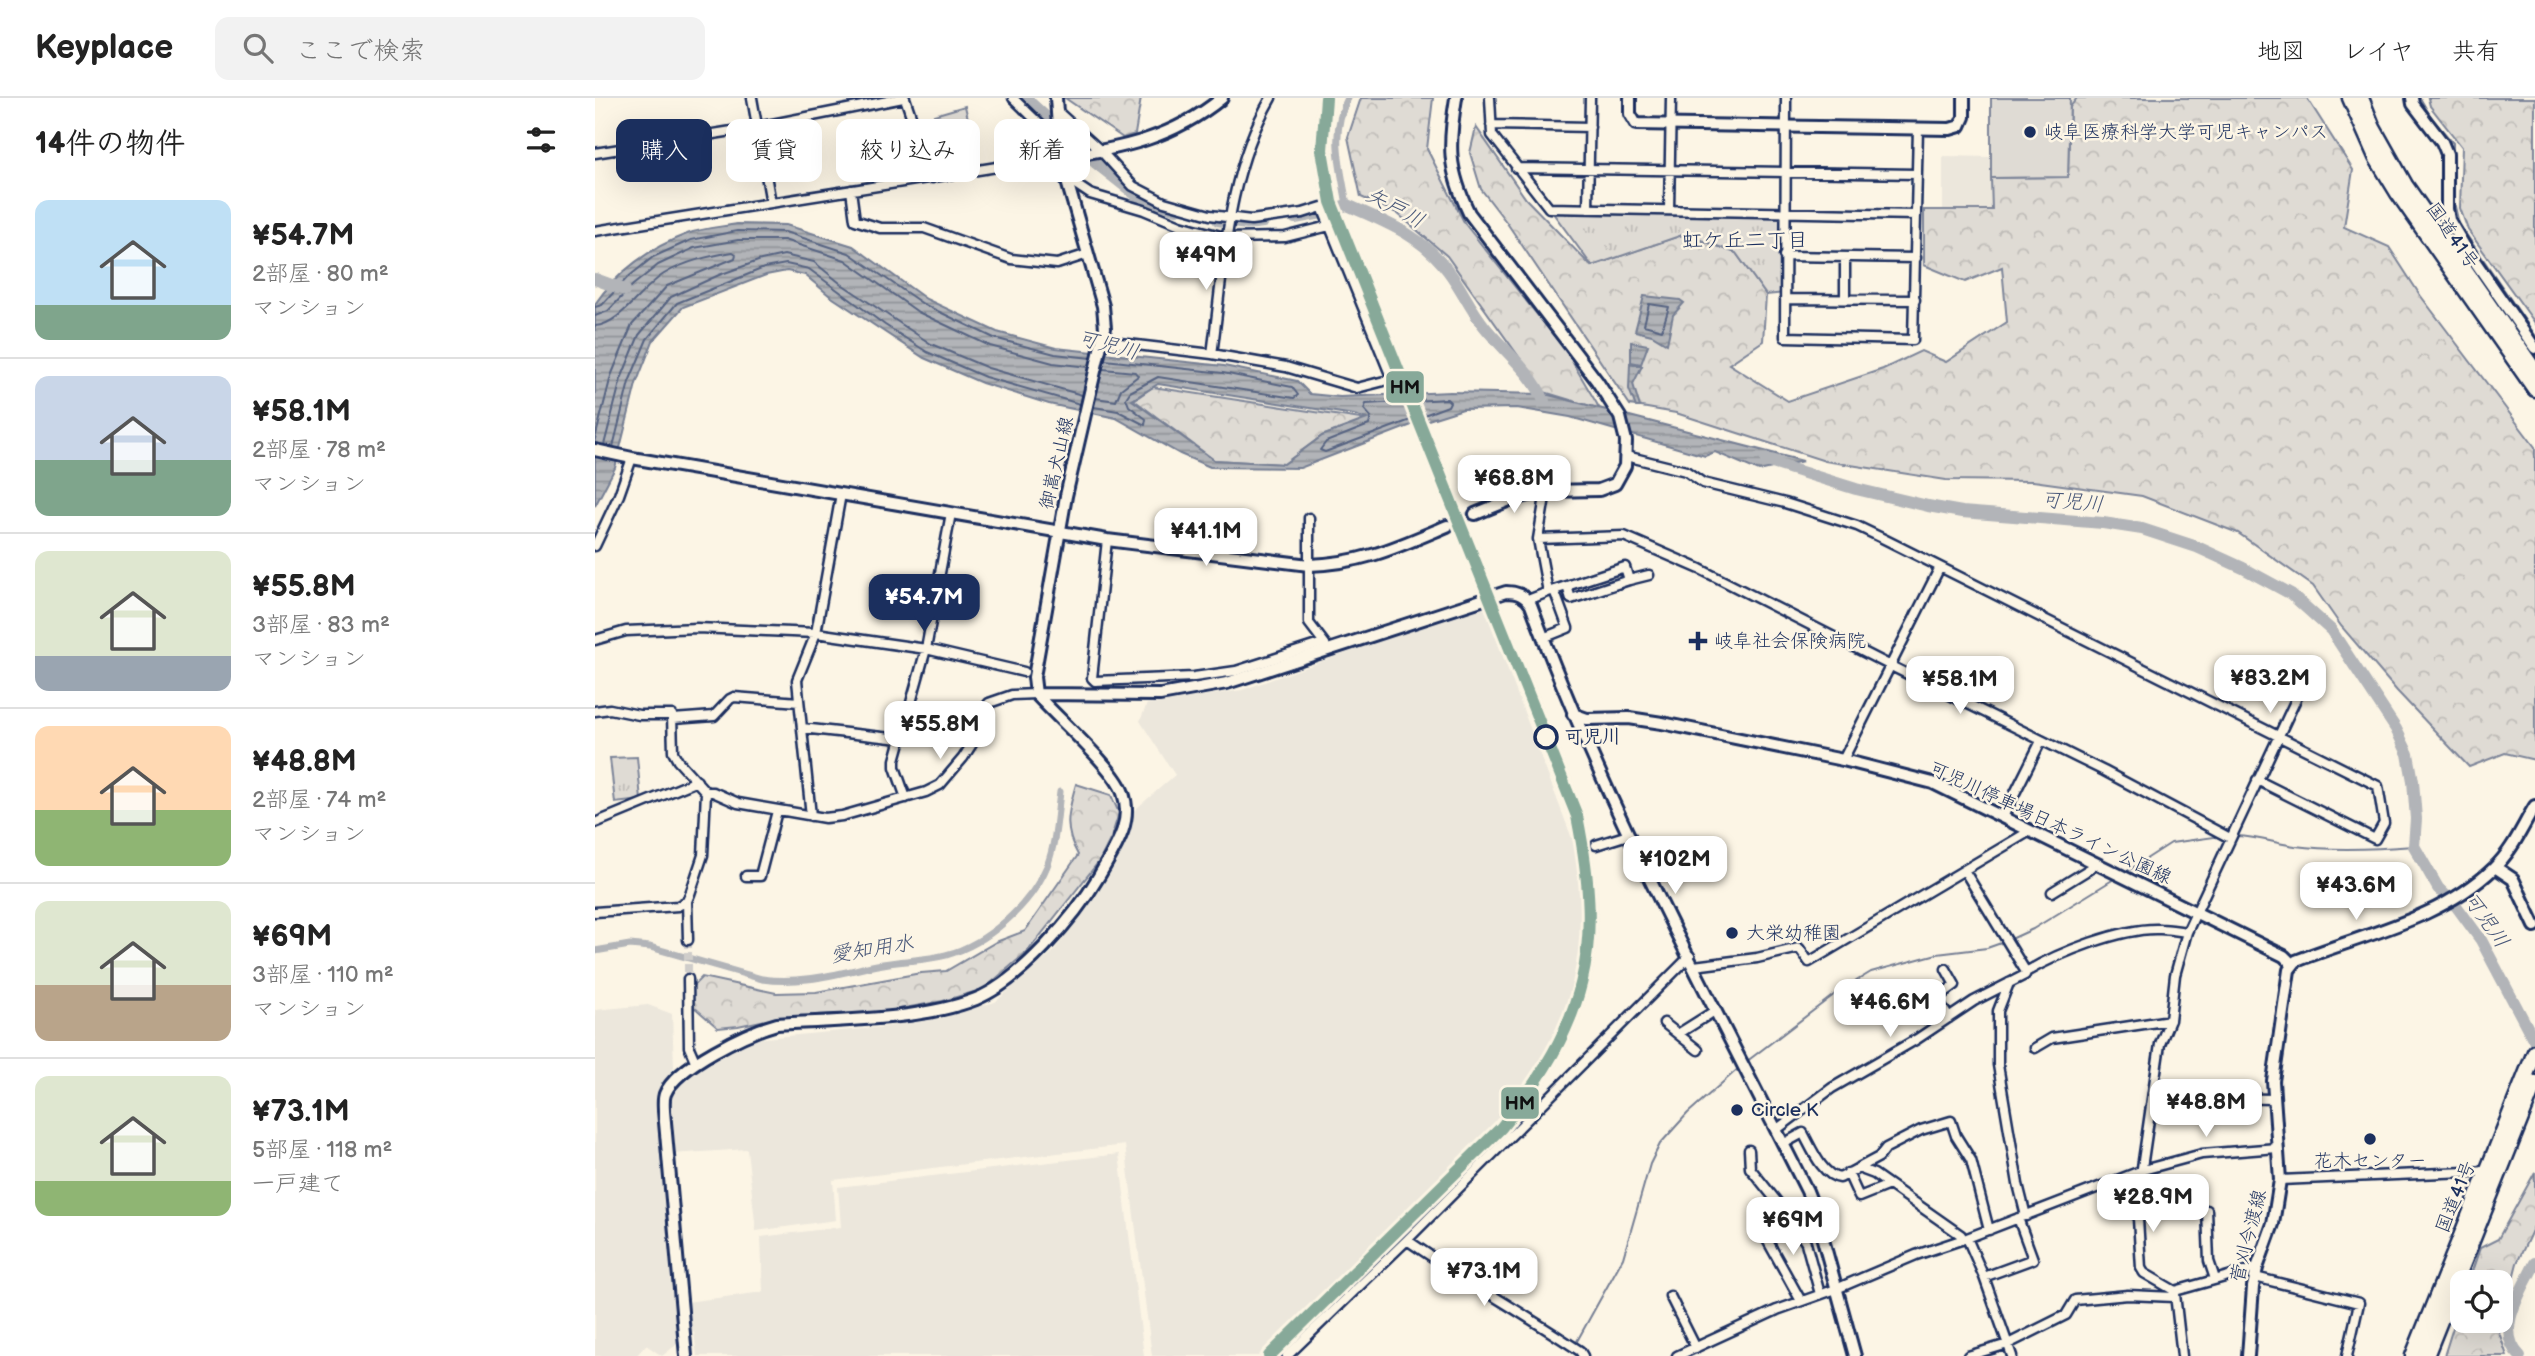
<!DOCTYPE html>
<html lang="ja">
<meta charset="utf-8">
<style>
body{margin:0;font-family:"Balsamiq Sans","Klee One",sans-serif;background:#f2f2f2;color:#222;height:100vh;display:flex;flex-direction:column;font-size:26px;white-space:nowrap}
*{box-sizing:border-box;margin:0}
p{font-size:23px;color:#767676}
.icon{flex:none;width:38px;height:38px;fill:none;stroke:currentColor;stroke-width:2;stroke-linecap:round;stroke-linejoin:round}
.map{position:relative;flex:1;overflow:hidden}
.details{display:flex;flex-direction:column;background:#fff;width:595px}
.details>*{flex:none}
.banner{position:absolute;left:21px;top:21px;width:665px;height:63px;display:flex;gap:14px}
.fabs{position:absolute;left:1855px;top:1172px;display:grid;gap:14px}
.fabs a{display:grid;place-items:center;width:63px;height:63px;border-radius:14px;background:#fff;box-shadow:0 7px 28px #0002;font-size:35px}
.price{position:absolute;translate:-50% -60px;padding:0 16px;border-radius:14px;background:#fff;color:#222;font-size:23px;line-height:46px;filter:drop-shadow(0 2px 4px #0008)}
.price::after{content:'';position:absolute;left:50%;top:42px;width:21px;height:16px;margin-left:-10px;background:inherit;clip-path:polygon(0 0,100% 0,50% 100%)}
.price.selected{background:#1b2f5e;color:#fff}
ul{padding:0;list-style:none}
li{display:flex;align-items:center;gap:21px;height:175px;padding:0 35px}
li+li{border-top:2px solid #e0e0e0}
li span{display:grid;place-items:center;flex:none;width:196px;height:140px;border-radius:14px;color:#555}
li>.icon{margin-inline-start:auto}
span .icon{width:84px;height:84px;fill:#fffc;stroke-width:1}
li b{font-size:30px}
h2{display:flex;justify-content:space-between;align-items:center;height:84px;padding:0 35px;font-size:30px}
.tag{padding:0 24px;border-radius:14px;background:#fff;box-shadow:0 7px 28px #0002;font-size:24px;line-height:63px}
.tag.selected{background:#1b2f5e;color:#fff}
header{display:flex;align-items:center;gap:42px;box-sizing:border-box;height:98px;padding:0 35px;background:#fff;border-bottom:2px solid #e0e0e0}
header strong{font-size:33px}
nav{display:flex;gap:38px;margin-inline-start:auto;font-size:24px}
.search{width:490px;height:63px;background:#f2f2f2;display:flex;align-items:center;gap:18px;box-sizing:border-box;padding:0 24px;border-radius:14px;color:#767676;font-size:26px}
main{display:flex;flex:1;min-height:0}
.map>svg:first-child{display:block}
.built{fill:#ece7dc}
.forest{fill:url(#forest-crowns);stroke:#7d8599;stroke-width:2}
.park{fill:url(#park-tufts);stroke:#7d8599;stroke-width:2}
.pitch{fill:#dfdbd4;stroke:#7d8599;stroke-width:2}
.water{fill:url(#water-rules);stroke:#767f94;stroke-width:2;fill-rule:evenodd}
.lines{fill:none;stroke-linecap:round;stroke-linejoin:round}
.shore{stroke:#576482;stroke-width:2}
.stream{stroke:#767f94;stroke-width:2}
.canal{stroke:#b2b4b8;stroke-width:7}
.river{stroke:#b2b4b8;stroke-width:12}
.street-tunnel{stroke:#cfcdca;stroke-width:8;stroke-dasharray:8 4;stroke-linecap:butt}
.secondary-tunnel{stroke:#cfcdca;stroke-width:10;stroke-dasharray:10 5;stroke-linecap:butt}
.street-casing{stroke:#1b2f5e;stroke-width:13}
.secondary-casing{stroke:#1b2f5e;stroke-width:16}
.highway-casing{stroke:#1b2f5e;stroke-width:19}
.street{stroke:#fcf5e5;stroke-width:8}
.secondary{stroke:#fcf5e5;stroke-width:10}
.highway{stroke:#fcf5e5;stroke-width:14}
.rail-1-casing{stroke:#fcf5e5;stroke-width:18}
.rail-1{stroke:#87a999;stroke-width:12}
.poi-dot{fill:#1b2f5e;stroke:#fcf5e5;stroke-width:2.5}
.stop-dot{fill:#fcf5e5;stroke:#1b2f5e;stroke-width:3.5}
.labels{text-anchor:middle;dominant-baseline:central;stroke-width:5;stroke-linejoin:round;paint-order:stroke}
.poi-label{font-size:19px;fill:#1b2f5e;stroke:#fcf5e5;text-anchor:start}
.street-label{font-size:19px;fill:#1b2f5e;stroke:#fcf5e5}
.stop-label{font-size:19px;font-weight:bold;fill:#1b2f5e;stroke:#fcf5e5;text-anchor:start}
.water-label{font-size:21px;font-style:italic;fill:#485779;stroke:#fcf5e5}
.neighbourhood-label{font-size:21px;fill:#1b2f5e;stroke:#fcf5e5}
.line-badge{stroke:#fcf5e5;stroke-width:2.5}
.pale-badge-label{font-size:19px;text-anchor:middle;font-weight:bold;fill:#111}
</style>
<header>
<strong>Keyplace</strong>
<div class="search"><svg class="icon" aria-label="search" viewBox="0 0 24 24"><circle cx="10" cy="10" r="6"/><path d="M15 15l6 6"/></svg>ここで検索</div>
<nav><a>地図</a><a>レイヤ</a><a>共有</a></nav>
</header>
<main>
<section class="details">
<h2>14件の物件<svg class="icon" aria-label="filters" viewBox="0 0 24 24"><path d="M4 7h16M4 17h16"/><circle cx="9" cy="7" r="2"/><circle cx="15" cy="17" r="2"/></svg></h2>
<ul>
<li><span style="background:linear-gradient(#bfe0f5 75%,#7fa58c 0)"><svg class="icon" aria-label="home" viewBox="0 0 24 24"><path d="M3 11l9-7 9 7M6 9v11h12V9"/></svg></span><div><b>¥54.7M</b><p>2部屋 · 80 m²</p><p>マンション</p></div></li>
<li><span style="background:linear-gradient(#c9d6e8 60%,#7fa58c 0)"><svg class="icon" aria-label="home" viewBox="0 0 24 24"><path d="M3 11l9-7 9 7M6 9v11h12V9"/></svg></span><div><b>¥58.1M</b><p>2部屋 · 78 m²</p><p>マンション</p></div></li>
<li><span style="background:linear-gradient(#dfe7d0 75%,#9aa5b1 0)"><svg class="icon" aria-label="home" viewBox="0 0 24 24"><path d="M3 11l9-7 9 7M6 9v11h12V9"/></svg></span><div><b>¥55.8M</b><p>3部屋 · 83 m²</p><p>マンション</p></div></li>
<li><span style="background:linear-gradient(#ffd9b3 60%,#8fb573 0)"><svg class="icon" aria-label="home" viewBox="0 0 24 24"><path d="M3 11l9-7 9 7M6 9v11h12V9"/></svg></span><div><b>¥48.8M</b><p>2部屋 · 74 m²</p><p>マンション</p></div></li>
<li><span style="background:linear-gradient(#dfe7d0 60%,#b9a48a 0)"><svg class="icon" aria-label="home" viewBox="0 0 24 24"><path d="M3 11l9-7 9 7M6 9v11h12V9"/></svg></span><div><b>¥69M</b><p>3部屋 · 110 m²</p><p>マンション</p></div></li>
<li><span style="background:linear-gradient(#dfe7d0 75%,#8fb573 0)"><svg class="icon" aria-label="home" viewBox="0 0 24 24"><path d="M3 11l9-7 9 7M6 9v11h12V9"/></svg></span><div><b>¥73.1M</b><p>5部屋 · 118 m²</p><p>一戸建て</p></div></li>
</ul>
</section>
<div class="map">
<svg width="1940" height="1258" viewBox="0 0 1940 1258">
<defs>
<pattern id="forest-crowns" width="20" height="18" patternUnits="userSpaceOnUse" patternTransform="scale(1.75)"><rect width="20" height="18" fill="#dfdbd4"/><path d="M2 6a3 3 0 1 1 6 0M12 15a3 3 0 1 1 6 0" fill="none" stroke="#bfbcb8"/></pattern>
<pattern id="park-tufts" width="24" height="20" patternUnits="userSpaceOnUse" patternTransform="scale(1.75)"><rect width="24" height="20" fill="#dfdbd4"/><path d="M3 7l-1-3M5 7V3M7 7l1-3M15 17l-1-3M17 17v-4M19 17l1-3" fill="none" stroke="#bfbcb8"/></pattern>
<pattern id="water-rules" width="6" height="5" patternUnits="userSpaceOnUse" patternTransform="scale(1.75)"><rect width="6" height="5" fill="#b2b4b8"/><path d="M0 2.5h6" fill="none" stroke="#909399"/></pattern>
</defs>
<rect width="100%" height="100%" fill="#fcf5e5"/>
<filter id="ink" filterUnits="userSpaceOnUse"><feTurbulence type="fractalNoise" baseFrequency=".0143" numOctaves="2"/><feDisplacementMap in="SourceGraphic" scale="14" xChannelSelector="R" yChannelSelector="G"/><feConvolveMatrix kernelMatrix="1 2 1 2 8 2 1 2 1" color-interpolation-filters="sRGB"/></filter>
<g filter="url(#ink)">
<path class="built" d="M1396,0H1482L1475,9L1473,79L1397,80V112H1348V58L1396,59Z
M888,506L984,759L991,790L985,881L959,970L663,1258H557L530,1047L238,1082L241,1122L161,1133L152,1051L77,1056L73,1003L85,984L148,942L289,929L360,916L400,904L458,854L488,814L495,792L535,716L580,677L545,623L552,606L647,592Z
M53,907L77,916L79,969L61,997L84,1205L168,1194L166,1139L246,1129L243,1089L524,1056L549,1258H102L99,1233L67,1258L51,1247L41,1258H0V912Z"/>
<path class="forest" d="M470,0H546L540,36L528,40Z
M766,0H838L832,51L870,126L971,253L1005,311L949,294L852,158L802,115L766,99L753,39Z
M1482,0H1712L1758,72L1749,129L1794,149L1825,197L1940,349V662L1910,655L1874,669L1802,593L1746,528L1718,488L1643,435L1547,398L1438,383L1351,382L1230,363L1081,315L1035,307L912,125L886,91L875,55L881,29L931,101L996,168L1090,136L1141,155L1171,197L1168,243L1134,266L1193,303L1288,271L1326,253L1351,264L1412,224L1407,169L1370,184L1329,167V112H1397L1396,80L1473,79L1475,9Z
M1833,0H1940V225L1873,132L1865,110L1867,49L1835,8Z
M558,289L772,322L727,338L689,366L619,362L539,302Z
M481,686L516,697L524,715L516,740L505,762L433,853L389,891L348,903L288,914L171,922L143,928L123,930L98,908L96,890L107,879L181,895L221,894L326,875L351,873L401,844L430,833L483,757C468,731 473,714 481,686Z
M1940,1074V1126L1922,1165L1904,1234L1912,1258H1849L1867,1201V1223H1906V1185H1873L1885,1150L1903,1141Z"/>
<path class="park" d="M370,8L375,29L339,38L328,34L325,26L340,23L339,17Z
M993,111L1190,114V195L1171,197L1141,155L1090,136L997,168L958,115Z
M42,659L46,702L20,705L15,660Z"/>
<path class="pitch" d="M1396,0H1475L1473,79L1396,80Z"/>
<path class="water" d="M142,126L191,127L258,148L331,201L402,234L461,250L629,268L702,283L715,296L745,299L855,294L950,296L1208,363L1164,373L1120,354L1110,358L975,319L922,310L868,311L814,328L705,370L615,369L585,356L521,320L454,306L387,285L329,260L235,198L210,177L192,173L171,177L88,209L58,243L41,286L20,370L0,408V206C22,174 56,149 92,136C107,130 126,129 142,126ZM563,286L759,317L772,321L727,338L689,366L619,362L537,302Z
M1049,198L1085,202L1089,205L1078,217L1072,246L1057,237L1040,233Z
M1036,244L1053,247L1046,266L1036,264Z
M1035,265L1047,268L1038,286L1045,309H1041L1034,291Z"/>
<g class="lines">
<path class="shore" d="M1054,206L1074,209L1067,232L1049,227Z
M0,209L7,207L32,180L58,159L96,142L142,133L190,134L254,155L328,206L399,240L460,256L496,260
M0,218L13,213L38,187L63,167L99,150L143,142H189L250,162L323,214L395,248L458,265L494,269
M0,228C25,227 47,189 69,176C91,163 114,158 138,154L141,156L140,160L72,188L37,227L16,278L0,341
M501,300L521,303L526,291L543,278L540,274L508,271
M852,301L855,304L853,308L730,354L725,352L731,344L774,327L776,319L769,311L771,306Z
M499,309L523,313L550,327L551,321L534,308L531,300L535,294L563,279L699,300L703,297L697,289L628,275L510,262
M9,347L26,281L44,237L76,199L124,177L166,162L189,157L219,164L245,185L336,246L393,270L487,297
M18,349L34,284L52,241L82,205L169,170L191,166L214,171L290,227L332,254L390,279L485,306"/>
<path class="stream" d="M1825,0L1836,19L1858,45V100L1864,126L1940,237
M1642,738C1662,739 1681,745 1700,748C1738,753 1781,751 1819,748
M1531,774L1576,745L1626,738
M1414,842L1438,831L1519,781
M1151,964L1240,896L1276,874L1342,856L1392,850L1409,844
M981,1245L1028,1160L1055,1066L1065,1046L1093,1015L1144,970"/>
<path class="canal" d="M752,107C746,69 734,35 753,0
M0,853L35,847L55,849L167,881C206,887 244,875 282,867C305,862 329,863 351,857C392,846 436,807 452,768C461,745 462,718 465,694"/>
<path class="river" d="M430,0L501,65L544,99L582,111
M700,120L727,115L752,107C791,124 828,138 854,174C867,191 875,211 889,228C908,252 937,274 949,303
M623,122L652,126L668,124
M0,181L30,192
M1171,363L1261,391L1333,408L1367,414L1508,425L1547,431L1602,449L1648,470L1696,496L1736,532L1801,631L1813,656L1818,683L1821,721L1819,748L1843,790L1862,809L1886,842L1940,944
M1925,1258C1898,1232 1928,1191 1940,1165"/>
<path class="street-tunnel" d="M93,842V881"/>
<path class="secondary-tunnel" d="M852,428L880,416"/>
<defs>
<path id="street" d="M157,0L176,105
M310,0L337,80
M418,0L458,39L464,40
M895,0L897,37L954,110L1321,117
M1191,0L1190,239L1318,242L1323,30
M462,13L506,53L538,88L569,104L615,117L656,122L708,115L727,109L797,281L762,290L691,269L617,256L508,243
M896,27L995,29
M0,55L162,29L308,0
M921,70L1322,76
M471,80L495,96L549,112L585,127L633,140L690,139L734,128
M256,92L260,122L285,130H329L416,161L462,166L493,156
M993,111L995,0
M1074,112L1076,0
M0,133L465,59
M1189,158L1321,160
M1190,201L1320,202
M1250,201V159
M617,256C629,169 631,77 676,0
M1031,358L1091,373L1108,385L1190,405L1262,428L1287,440L1783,688L1789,725L1780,741L1662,682
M714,420V525L730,546
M943,441L1029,438L1105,471L1296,568L1509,673L1635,740
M512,442L497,580L500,583L599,579L641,573L728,545
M0,448L24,397L37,360
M1034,482L1054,477
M953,494L1030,469L1034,482L976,501L972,488
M933,502L953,494L943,441L951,393
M948,540L973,530L959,492
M0,542L31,533L102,530L221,535L246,396
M0,613L15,611L44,617H77L78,654L83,663L111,694
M78,621L119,618L135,601L139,599L204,604
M207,630L305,641
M1248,662L1345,469
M311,700L300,669V662L331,551L356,415
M216,718L202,582L221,535L331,551L429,574
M1408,719L1446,643
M0,725L102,683
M1001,747L1033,737
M1369,772L1431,874C1463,855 1528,829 1565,831C1574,831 1583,833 1592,834
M151,778H165L182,713
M1457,794L1496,770L1499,765
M92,803L93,842
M0,814L83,808L92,803L95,796L108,757L111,694H118L143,705L230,720L247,718L331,694L345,687L368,660L377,646L388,613L394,605L417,597L441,596
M1099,868L1162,860L1204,850L1214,864L1435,733
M1351,871L1360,887L1342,900L1354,920
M93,881L94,949L101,965
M1414,885L1403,913V967L1423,1086L1431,1118
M1069,925L1103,952
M1083,936L1121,912
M1440,950L1457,940L1575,922
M1621,1000L1679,1001
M1181,1032L1237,990L1322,941L1379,903L1430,877L1431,874
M1188,1046L1208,1035C1216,1049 1227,1078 1245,1080L1284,1059L1291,1050L1326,1032L1356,1023L1361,1038L1376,1062L1394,1132
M1154,1052L1155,1070L1196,1121L1211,1145L1225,1196
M1263,1070L1279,1076L1366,1137L1368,1141
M1253,1075L1264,1099L1294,1087
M1685,1082L1894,1073
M1612,1112L1614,1163L1620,1181
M1165,1129L1206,1203
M1372,1140L1389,1179L1417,1258
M812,1142C868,1181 928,1215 985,1253L988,1258
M1662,1170L1580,1193L1549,1175L1546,1170L1542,1104L1565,946L1575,922L1580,877L1592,834L1717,567
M1389,1179L1438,1161L1423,1120
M1660,1179L1764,1205L1752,1258
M1580,1196L1587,1258
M1075,1198L1101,1250
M692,1258L812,1142L1095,858
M1082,1258L1182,1212L1241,1191L1321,1157L1372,1140L1548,1072L1607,1056L1682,1050
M1373,1258L1413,1246L1471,1217L1480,1202L1533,1197L1579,1199"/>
<path id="secondary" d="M861,0C853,48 853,71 874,115L1002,283L1025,319L1031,343L1030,368L1020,386L1004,392L951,393L917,401L880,416
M1035,0V16L1041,26L1355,31L1365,28L1369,19V0
M1817,0L1818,6L1847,44L1852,56V111L1854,122L1870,149L1940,250
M465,59C527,51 578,40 627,0
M0,352L37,360L512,442L714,467C769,465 802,449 852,428
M441,596L565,597L632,585L911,494C922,494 930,497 936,507C1011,710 1115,900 1212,1093L1221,1116L1260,1258
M978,616L992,621L1034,620L1067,625L1248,662L1338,685L1689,858L1698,867
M1900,769L1918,781L1940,828
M91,1258L69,1013C69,1008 68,1001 70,996C81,968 153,934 182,926C242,922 325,923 381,901C425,883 480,819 504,778C518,753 539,725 528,695C519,669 461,619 441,596L439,579L471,398L510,230L508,208L465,59L461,0
M1653,1258L1658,1189L1662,1170L1678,1126L1685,1082L1678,983L1694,872L1701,863C1769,836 1845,822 1899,770C1918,752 1927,729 1940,708"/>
<path id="highway" d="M1755,0L1781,59L1803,95L1940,291
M1766,0L1778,30L1810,87L1940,273
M1818,1258L1940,954
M1831,1258L1940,985"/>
</defs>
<use href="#street" class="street-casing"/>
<use href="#secondary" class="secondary-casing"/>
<use href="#highway" class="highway-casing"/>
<use href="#street" class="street"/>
<use href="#secondary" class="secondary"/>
<use href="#highway" class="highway"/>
<defs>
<path id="rail-1" d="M674,1258L906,1030C992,924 1009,852 982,718L736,104L727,52L731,0"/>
</defs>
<use href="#rail-1" class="rail-1-casing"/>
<use href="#rail-1" class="rail-1"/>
</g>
</g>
<g class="poi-dot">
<circle cx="1435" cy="34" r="7"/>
<path d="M1099.5 532.5h7v7h7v7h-7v7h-7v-7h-7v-7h7z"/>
<circle cx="1137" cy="835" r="7"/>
<circle cx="1142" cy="1012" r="7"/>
<circle cx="1775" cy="1041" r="7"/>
</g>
<circle class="stop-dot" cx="951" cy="639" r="11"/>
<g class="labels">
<g class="poi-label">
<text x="1449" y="34">岐阜医療科学大学可児キャンパス</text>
<text x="1119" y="543">岐阜社会保険病院</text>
<text x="1151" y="835">大栄幼稚園</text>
<text x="1156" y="1012">Circle K</text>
<text x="1775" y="1063" text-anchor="middle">花木センター</text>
</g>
<g class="street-label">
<text transform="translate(1857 138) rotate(55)">国道41号</text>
<text transform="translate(462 365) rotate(-77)">御嵩犬山線</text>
<text transform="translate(1455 725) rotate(25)">可児川停車場日本ライン公園線</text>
<text transform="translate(1861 1099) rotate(-68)">国道41号</text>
<text transform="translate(1654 1138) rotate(-76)">菅刈今渡線</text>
</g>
<g class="stop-label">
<text x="969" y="639">可児川</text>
</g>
<g class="water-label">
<text transform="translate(800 110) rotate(28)">矢戸川</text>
<text transform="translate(513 247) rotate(15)">可児川</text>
<text transform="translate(1477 404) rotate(5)">可児川</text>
<text transform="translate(1891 822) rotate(55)">可児川</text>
<text transform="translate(277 851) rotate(-9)">愛知用水</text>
</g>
<g class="neighbourhood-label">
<text x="1150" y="142">虹ケ丘二丁目</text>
</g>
</g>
<g class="line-badge">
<rect x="790" y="272" width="40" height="34" rx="7" fill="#87a999"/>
<rect x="905" y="988" width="40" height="34" rx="7" fill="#87a999"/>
</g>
<g class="pale-badge-label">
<text x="810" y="296">HM</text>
<text x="925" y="1012">HM</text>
</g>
</svg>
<div class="fabs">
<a><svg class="icon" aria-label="locate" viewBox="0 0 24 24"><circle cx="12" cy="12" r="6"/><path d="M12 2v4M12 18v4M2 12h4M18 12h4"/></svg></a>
</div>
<b class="price" style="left:611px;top:194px">¥49M</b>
<b class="price" style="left:919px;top:417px">¥68.8M</b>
<b class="price" style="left:611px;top:470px">¥41.1M</b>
<b class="price selected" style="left:329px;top:536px">¥54.7M</b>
<b class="price" style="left:1675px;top:617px">¥83.2M</b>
<b class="price" style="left:1365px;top:618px">¥58.1M</b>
<b class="price" style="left:345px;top:663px">¥55.8M</b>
<b class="price" style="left:1080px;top:798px">¥102M</b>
<b class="price" style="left:1761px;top:824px">¥43.6M</b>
<b class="price" style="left:1295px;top:941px">¥46.6M</b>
<b class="price" style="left:1611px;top:1041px">¥48.8M</b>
<b class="price" style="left:1558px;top:1136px">¥28.9M</b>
<b class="price" style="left:1198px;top:1159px">¥69M</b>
<b class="price" style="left:889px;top:1210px">¥73.1M</b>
<div class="banner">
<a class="tag selected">購入</a>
<a class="tag">賃貸</a>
<a class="tag">絞り込み</a>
<a class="tag">新着</a>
</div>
</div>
</main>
